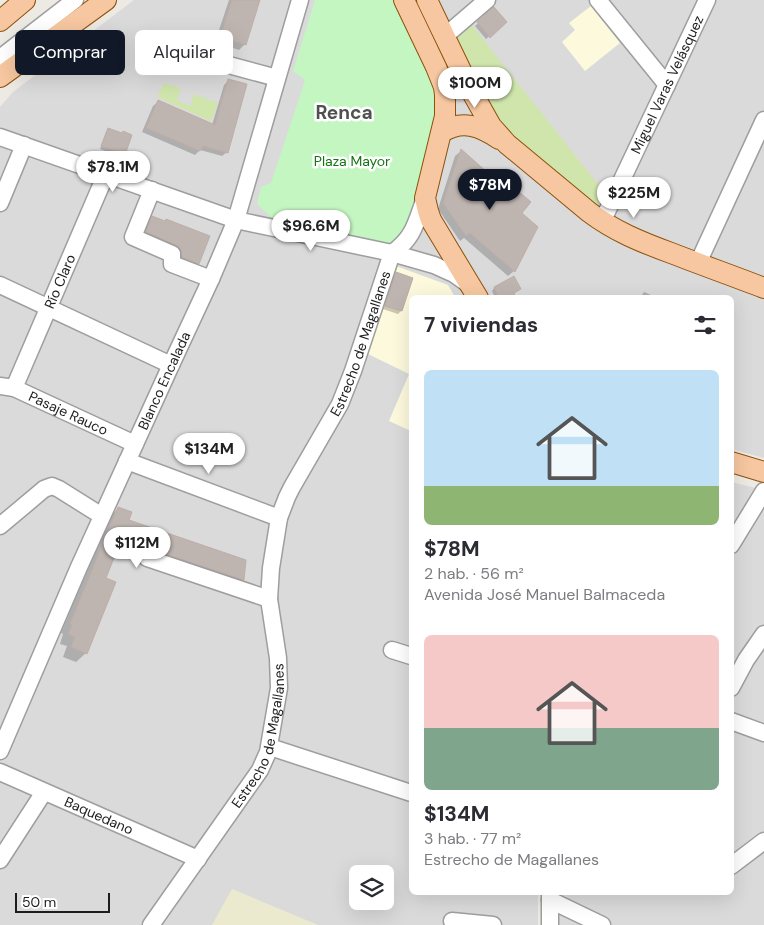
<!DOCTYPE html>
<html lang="es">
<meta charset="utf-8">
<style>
body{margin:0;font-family:"DM Sans",sans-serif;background:#f2f2f3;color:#2b2b33;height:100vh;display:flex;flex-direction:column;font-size:19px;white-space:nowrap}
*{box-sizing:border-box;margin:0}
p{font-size:16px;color:#7c7c81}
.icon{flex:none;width:28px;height:28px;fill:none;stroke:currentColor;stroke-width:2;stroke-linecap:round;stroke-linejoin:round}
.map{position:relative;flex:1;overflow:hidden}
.side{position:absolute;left:409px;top:295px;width:325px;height:600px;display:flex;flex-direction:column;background:#fff;border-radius:8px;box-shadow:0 5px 20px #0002}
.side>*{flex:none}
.banner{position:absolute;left:15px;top:30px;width:319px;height:45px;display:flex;gap:10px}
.controls{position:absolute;left:349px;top:865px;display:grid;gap:10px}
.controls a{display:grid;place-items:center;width:45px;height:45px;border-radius:8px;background:#fff;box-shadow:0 5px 20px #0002;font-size:25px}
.scale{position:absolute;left:15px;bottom:12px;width:95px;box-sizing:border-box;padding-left:5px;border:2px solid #1d1d1d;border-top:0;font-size:14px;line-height:18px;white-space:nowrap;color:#1d1d1d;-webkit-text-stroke:4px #fff;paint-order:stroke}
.price{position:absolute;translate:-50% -42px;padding:0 11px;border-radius:18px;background:#fff;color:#222;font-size:16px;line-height:32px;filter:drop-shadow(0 1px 2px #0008)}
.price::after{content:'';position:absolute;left:50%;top:30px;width:15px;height:11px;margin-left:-8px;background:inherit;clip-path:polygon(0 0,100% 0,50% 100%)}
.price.active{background:#111827;color:#fff}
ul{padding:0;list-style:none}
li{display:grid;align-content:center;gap:10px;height:265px;padding:0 15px}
li span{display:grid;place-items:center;height:155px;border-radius:8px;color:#555}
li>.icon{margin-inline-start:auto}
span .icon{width:90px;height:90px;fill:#fffc;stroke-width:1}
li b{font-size:21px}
h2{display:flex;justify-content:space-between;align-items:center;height:60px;padding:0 15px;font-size:21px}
.chip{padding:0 18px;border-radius:8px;background:#fff;box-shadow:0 5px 20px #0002;font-size:18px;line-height:45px}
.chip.active{background:#111827;color:#fff}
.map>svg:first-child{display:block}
.residential{fill:#dbdada;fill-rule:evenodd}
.education{fill:#fdf9dd}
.farmland{fill:#ebeacf}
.grass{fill:#cfe5ac}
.park{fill:#c4f6c2}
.shadow{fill:#0003}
.building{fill:#beb4b0;stroke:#beaea7}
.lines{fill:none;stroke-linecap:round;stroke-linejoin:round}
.minor-casing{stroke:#9e9e9e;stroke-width:19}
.major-casing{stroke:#8d5109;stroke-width:22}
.minor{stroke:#fff;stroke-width:16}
.major{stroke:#f6c7a0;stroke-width:20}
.labels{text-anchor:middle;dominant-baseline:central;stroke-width:5;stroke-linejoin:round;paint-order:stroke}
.street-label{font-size:14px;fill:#1d1d1d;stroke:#fff}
.park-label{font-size:14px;fill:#157412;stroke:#fff}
.district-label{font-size:19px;font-weight:bold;fill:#505050;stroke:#fff}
</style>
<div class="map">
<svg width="764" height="925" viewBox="0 0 764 925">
<rect width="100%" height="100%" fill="#ede9e3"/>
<path class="residential" d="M134,0H764V458L731,449V298H411V892L538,893V925H0V107L13,92ZM358,874H385V901H358Z
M731,482L764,490V925H557V893L731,892Z"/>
<path class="education" d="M591,6L620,43L585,71L562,42L575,30L569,23Z
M396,266L448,285L455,297L411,298V431L389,421L409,374L368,354Z"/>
<path class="farmland" d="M232,889L318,925H212Z"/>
<path class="grass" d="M471,24L605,193L602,203L596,204L504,134L455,38Z
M164,83L181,88L177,100L190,106L194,94L218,103L211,121L157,97Z"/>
<path class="park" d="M315,0H393L442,100L409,223L398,242L388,247L271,217L257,204L261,187L271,183L305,80L293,71Z"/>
<path class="shadow" d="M229,0H259L245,44L239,50L215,42Z
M494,9L506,22L486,39L475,26Z
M229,80L227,152L222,156L200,150L195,155L142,132L153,106L158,102L212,125L224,85Z
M109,129L124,154L121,157L100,149L106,132Z
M461,151L520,213L514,271L508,276L464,238L460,241L438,209L455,156Z
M152,218L198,263L194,268L142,236L148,222Z
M397,274L411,278L401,311L398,314L383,309L394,276Z
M513,278L519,289L513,294L514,298H495L492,291L494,288Z
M644,292L658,298H640Z
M119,508L128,521L243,580L234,589L140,557H135L131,559L114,553L104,579L86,653L76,662L63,657L67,646L60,644L63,634L61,633L109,517Z"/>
<path class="building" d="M232,0H260L246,45L220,37Z
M494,7L507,22L490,38L477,22Z
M228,79L247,84L228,153L203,146L200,151L146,128L158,100L215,125Z
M108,128L122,133L123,131L132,135L125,155L101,146Z
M461,149L507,190L511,185L531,202L522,213L538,227L515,272L470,233L466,236L443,203Z
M152,216L165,221L166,219L210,236L199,264L182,257L181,249L176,245L146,232Z
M396,272L413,278L402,311L385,306Z
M514,276L521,289L514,293L516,298H499L494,287Z
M118,507L132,512L129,520L246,560L244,580L150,549L146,548L141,550L120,543L106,578L116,582L87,654L71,647L75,637L68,634L72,625L70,624Z"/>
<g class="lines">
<defs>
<g id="minor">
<path d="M598,0L667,85"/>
<path d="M445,36L487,0"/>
<path d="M199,57L277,78"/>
<path d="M0,58L75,0"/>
<path d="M0,137L236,220L392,253L434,265L454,274L468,284"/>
<path d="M152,190L133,237L172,254V264L211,279"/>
<path d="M0,203L24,145"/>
<path id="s1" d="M602,222L707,0"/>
<path d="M698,263L764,120"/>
<path d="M0,285L171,365"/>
<path id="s2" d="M0,386L14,388L135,444"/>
<path id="s3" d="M14,388L106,174"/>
<path d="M127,461L279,518"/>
<path d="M0,526L44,489L52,486L59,489L102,516"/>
<path d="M731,545L764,491"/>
<path d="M147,558L269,599"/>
<path d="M392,650L411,656"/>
<path d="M731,688L746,660L764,634"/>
<path d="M731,721L764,733"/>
<path d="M270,747L411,793"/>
<path id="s4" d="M0,751L79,567L171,365L211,279L236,220L300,0"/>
<path id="s5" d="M0,772L198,859"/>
<path d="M0,860L44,792"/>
<path d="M731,866L764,841"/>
<path d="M550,892V925"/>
<path d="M550,900L602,925"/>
<path d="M452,921L493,925"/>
<path id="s6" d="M151,925L260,770L268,752L279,688L278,658L269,599L271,568L279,518L287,497L292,487L340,404L353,371L392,253C414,238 416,222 425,198"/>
</g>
<path id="major" d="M404,0L436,67L444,87L445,95V116L425,198L428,211L431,220L478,298
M427,0L468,85L491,126L507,144L589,212C614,231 641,242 671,253C702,265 733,276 764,288
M0,21L25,0
M0,77L106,0
M441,133C462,119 480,126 499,139
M731,462L764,472"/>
</defs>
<use href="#minor" class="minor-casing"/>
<use href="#major" class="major-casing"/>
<use href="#minor" class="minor"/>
<use href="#major" class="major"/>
</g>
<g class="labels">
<g class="street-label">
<text stroke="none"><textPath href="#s1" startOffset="152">Miguel Varas Velásquez</textPath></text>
<text stroke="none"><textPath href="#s3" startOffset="116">Río Claro</textPath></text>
<text stroke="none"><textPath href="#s6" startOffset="639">Estrecho de Magallanes</textPath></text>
<text stroke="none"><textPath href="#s4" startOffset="405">Blanco Encalada</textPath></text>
<text stroke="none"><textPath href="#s2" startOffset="74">Pasaje Rauco</textPath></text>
<text stroke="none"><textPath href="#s6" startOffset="222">Estrecho de Magallanes</textPath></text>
<text stroke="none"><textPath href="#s5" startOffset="108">Baquedano</textPath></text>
</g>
<g class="park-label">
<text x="352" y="161">Plaza Mayor</text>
</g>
<g class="district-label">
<text x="344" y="112">Renca</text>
</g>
</g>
</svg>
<div class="controls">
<a><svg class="icon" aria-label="layers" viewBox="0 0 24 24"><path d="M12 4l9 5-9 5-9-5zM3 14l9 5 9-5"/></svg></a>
</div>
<div class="scale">50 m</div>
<b class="price" style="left:475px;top:109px">$100M</b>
<b class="price" style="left:113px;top:193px">$78.1M</b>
<b class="price active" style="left:490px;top:211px">$78M</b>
<b class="price" style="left:634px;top:219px">$225M</b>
<b class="price" style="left:311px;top:252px">$96.6M</b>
<b class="price" style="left:209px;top:475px">$134M</b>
<b class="price" style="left:137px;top:569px">$112M</b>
<div class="banner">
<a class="chip active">Comprar</a>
<a class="chip">Alquilar</a>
</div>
<section class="side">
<h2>7 viviendas<svg class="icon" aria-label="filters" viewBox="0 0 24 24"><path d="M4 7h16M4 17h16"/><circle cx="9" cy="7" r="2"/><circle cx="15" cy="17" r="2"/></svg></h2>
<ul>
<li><span style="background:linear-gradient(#bfe0f5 75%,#8fb573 0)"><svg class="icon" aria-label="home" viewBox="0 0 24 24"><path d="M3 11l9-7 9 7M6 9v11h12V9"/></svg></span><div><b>$78M</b><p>2 hab. · 56 m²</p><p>Avenida José Manuel Balmaceda</p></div></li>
<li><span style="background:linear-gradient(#f6c9c9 60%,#7fa58c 0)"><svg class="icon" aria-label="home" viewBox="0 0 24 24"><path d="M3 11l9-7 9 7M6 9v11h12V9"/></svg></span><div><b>$134M</b><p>3 hab. · 77 m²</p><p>Estrecho de Magallanes</p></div></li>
</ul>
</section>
</div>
